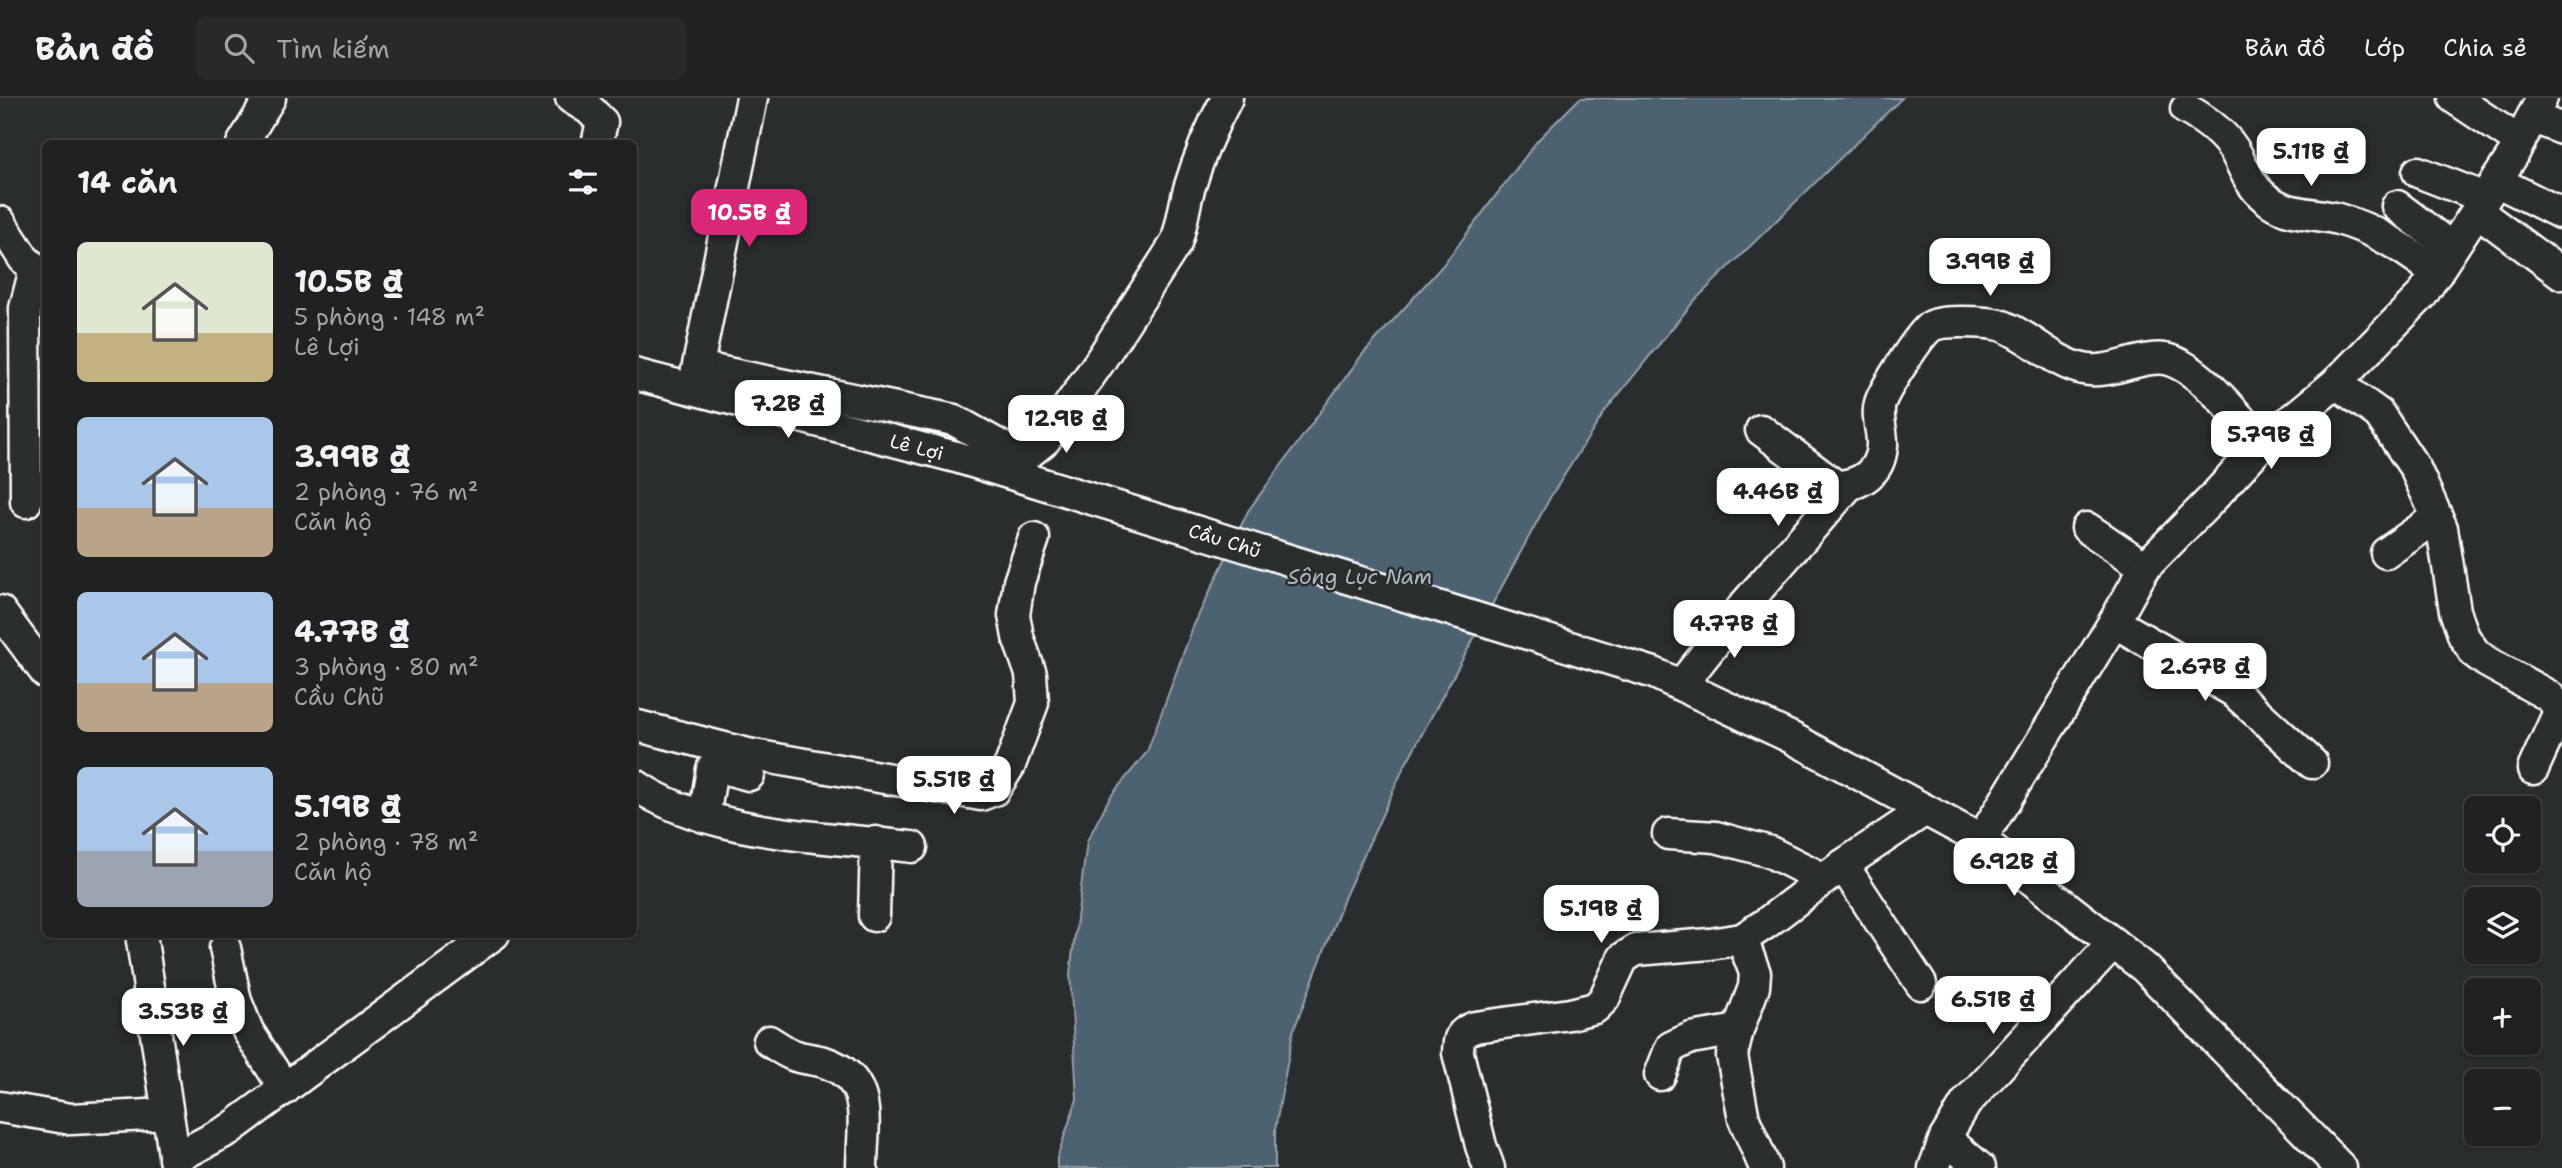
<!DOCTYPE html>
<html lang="vi">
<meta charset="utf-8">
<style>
body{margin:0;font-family:"Shantell Sans",sans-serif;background:#282a2a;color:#f1f3f6;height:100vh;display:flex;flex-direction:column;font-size:26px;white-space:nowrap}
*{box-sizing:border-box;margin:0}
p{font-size:23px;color:#a2a4a5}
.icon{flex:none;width:38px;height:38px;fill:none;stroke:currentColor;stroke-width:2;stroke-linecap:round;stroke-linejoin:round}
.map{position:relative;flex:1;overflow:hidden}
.drawer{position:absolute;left:42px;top:42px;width:595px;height:798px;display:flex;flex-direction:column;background:#202222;border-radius:10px;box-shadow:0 2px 5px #0004,0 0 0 2px #3d3f40}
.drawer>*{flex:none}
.tools{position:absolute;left:2464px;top:698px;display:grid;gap:14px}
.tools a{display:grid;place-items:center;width:77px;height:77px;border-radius:10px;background:#202222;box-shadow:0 2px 5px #0004,0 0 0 2px #3d3f40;font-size:35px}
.price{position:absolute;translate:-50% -60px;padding:0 16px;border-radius:14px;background:#fff;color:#222;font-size:23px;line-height:46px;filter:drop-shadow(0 2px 4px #0008)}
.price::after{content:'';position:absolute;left:50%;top:42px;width:21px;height:16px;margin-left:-10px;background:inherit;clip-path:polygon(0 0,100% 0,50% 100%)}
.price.current{background:#db2777;color:#fff}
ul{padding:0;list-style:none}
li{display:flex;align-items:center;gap:21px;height:175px;padding:0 35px}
li span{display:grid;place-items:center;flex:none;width:196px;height:140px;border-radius:10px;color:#555}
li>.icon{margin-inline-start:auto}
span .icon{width:84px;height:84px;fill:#fffc;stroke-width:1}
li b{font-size:30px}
h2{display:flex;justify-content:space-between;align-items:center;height:84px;padding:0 35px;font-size:30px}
header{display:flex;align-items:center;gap:42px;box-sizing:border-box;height:98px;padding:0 35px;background:#202222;border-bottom:2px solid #3d3f40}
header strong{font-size:33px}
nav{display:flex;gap:38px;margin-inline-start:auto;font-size:24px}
.search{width:490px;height:63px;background:#282a2a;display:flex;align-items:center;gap:18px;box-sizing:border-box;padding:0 24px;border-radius:10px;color:#a2a4a5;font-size:26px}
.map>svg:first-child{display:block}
.water{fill:#4d6270;stroke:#94a1a9;stroke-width:2}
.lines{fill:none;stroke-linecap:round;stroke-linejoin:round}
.minor-casing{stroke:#fff;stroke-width:35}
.minor{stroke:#2a2d2e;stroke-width:30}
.labels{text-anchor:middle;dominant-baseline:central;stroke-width:5;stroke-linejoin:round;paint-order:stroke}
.street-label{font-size:19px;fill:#fff;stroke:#2a2d2e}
.water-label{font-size:21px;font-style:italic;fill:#afb8bf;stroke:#2a2d2e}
</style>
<header>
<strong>Bản đồ</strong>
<div class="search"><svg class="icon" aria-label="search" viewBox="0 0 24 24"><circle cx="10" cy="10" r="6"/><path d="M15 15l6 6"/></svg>Tìm kiếm</div>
<nav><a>Bản đồ</a><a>Lớp</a><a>Chia sẻ</a></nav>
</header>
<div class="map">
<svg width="2562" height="1070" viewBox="0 0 2562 1070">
<rect width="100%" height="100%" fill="#2a2d2e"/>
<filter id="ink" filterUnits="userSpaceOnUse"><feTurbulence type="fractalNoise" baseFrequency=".0143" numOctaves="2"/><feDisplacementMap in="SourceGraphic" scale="14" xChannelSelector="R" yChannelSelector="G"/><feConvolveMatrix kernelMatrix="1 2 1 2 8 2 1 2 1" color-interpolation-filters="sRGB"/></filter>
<g filter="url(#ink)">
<path class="water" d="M1580,0H1902L1694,203L1606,312L1551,398L1403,671L1345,798L1293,934L1275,1032V1070H1057V1060L1077,1001L1070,875L1087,743L1110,699L1147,654L1193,529L1248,413L1362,257L1443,167L1538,42Z"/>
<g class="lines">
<defs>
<g id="minor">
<path d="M571,0L589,11L602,24L597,46"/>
<path d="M2454,0L2520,44"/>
<path d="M2186,11C2206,22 2226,36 2237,57C2246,75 2252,92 2271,104C2290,117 2317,115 2338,121C2376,131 2406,152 2437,175"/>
<path d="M2532,19L2562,31"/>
<path d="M242,46L270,0"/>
<path d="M2418,74L2485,100"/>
<path d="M2496,83L2560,115"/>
<path d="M2397,108L2452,150"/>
<path d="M2477,113L2562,176"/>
<path d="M0,124L24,161L46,180"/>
<path d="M698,269L954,322L1011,354H1030L1045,342L1098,266L1176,145C1182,127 1184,109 1189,91C1198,61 1212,28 1227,0"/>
<path id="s1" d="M634,276L956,359L1654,575L1792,640L1981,742L2145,870L2341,1070"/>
<path d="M2336,285L2379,316L2415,370L2442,430L2455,513L2464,539L2475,555L2487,564L2549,598L2556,606L2558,616L2533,671"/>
<path d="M694,287L752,0"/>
<path d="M1761,332L1836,388C1861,387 1880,375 1882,348C1883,334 1876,319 1880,305C1884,292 1919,237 1930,229C1938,224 1951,224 1961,224C1974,224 1991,224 2003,228C2031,239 2054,265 2083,271C2112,278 2146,253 2172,263C2203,274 2240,321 2262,346"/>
<path d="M26,404L25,210L35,171"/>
<path d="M2087,430L2145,469"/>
<path d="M2386,455L2437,419"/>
<path d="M0,513L46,575"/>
<path d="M2114,524L2233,593L2312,665"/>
<path d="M1681,587L1746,505L1848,388"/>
<path d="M634,627L748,656L981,697L994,692L1010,667L1033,605L1031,576L1018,539L1014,517L1019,484L1034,440"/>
<path d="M634,686C708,738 824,738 912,749"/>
<path d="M704,719L712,671L719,669L749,677"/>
<path d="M1668,736L1716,739L1770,754L1824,781"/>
<path d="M1981,742L2114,524L2145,469L2209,404L2262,346L2336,285L2422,197L2513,57L2542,0"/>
<path d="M1843,767L1921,886"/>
<path d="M874,818L876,744"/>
<path d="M141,836L176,1070"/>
<path d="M1742,841L1755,875L1754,889L1738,932L1732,958L1744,1021L1765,1070"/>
<path d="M225,850L236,903L248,933L285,991"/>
<path d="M769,943C777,948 785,954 793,957C803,961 814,961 824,964C876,981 862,1027 862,1070"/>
<path d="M1660,977L1671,949L1691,940L1738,932"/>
<path d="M0,1009L71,1021L167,1016"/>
<path d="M1945,1040L1980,1070"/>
<path d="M174,1061L230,1031L494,836"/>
<path d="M1489,1070L1481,1048L1458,955C1458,939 1461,934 1475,929L1570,916L1595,910L1604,901L1623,860L1636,852L1710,846L1742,841L1765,826L1843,767L1925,712"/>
<path d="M1934,1070L1945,1040L1966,1005L2113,845"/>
</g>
</defs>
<use href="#minor" class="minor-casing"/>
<use href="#minor" class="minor"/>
</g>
</g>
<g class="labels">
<g class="street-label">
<text stroke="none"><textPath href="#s1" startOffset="292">Lê Lợi</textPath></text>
<text stroke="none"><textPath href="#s1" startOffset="614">Cầu Chũ</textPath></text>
</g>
<g class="water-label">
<text x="1360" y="479">Sông Lục Nam</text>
</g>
</g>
</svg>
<div class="tools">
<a><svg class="icon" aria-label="locate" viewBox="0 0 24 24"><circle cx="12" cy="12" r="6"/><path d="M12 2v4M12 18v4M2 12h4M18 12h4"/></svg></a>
<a><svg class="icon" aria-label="layers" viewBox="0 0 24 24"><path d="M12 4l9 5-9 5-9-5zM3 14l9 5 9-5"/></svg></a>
<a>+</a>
<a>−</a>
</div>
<b class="price" style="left:2311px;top:90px">5.11B ₫</b>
<b class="price current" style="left:749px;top:151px">10.5B ₫</b>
<b class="price" style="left:1990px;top:200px">3.99B ₫</b>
<b class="price" style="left:788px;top:342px">7.2B ₫</b>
<b class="price" style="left:1066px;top:357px">12.9B ₫</b>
<b class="price" style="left:2271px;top:373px">5.79B ₫</b>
<b class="price" style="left:1778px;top:430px">4.46B ₫</b>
<b class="price" style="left:1734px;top:562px">4.77B ₫</b>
<b class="price" style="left:2205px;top:605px">2.67B ₫</b>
<b class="price" style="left:954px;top:718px">5.51B ₫</b>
<b class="price" style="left:2014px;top:800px">6.92B ₫</b>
<b class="price" style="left:1601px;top:847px">5.19B ₫</b>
<b class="price" style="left:1993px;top:938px">6.51B ₫</b>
<b class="price" style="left:183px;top:950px">3.53B ₫</b>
<section class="drawer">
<h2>14 căn<svg class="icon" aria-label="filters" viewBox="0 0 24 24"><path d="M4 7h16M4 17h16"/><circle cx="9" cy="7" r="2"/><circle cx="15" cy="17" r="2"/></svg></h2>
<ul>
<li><span style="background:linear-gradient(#dfe7d0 65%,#c2b280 0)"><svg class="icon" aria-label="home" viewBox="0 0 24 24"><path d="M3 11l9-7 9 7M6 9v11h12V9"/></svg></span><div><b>10.5B ₫</b><p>5 phòng · 148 m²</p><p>Lê Lợi</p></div></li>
<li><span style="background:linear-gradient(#a9c7e8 65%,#b9a48a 0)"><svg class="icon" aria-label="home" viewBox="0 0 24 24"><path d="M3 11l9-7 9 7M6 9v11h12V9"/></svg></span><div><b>3.99B ₫</b><p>2 phòng · 76 m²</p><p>Căn hộ</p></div></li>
<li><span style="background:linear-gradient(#a9c7e8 65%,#b9a48a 0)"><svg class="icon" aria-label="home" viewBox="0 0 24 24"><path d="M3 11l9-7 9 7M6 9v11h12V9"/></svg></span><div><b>4.77B ₫</b><p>3 phòng · 80 m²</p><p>Cầu Chũ</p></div></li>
<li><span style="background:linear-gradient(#a9c7e8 60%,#9aa5b1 0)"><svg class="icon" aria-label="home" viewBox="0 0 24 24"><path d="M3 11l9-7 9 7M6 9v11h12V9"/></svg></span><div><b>5.19B ₫</b><p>2 phòng · 78 m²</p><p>Căn hộ</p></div></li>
</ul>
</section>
</div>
